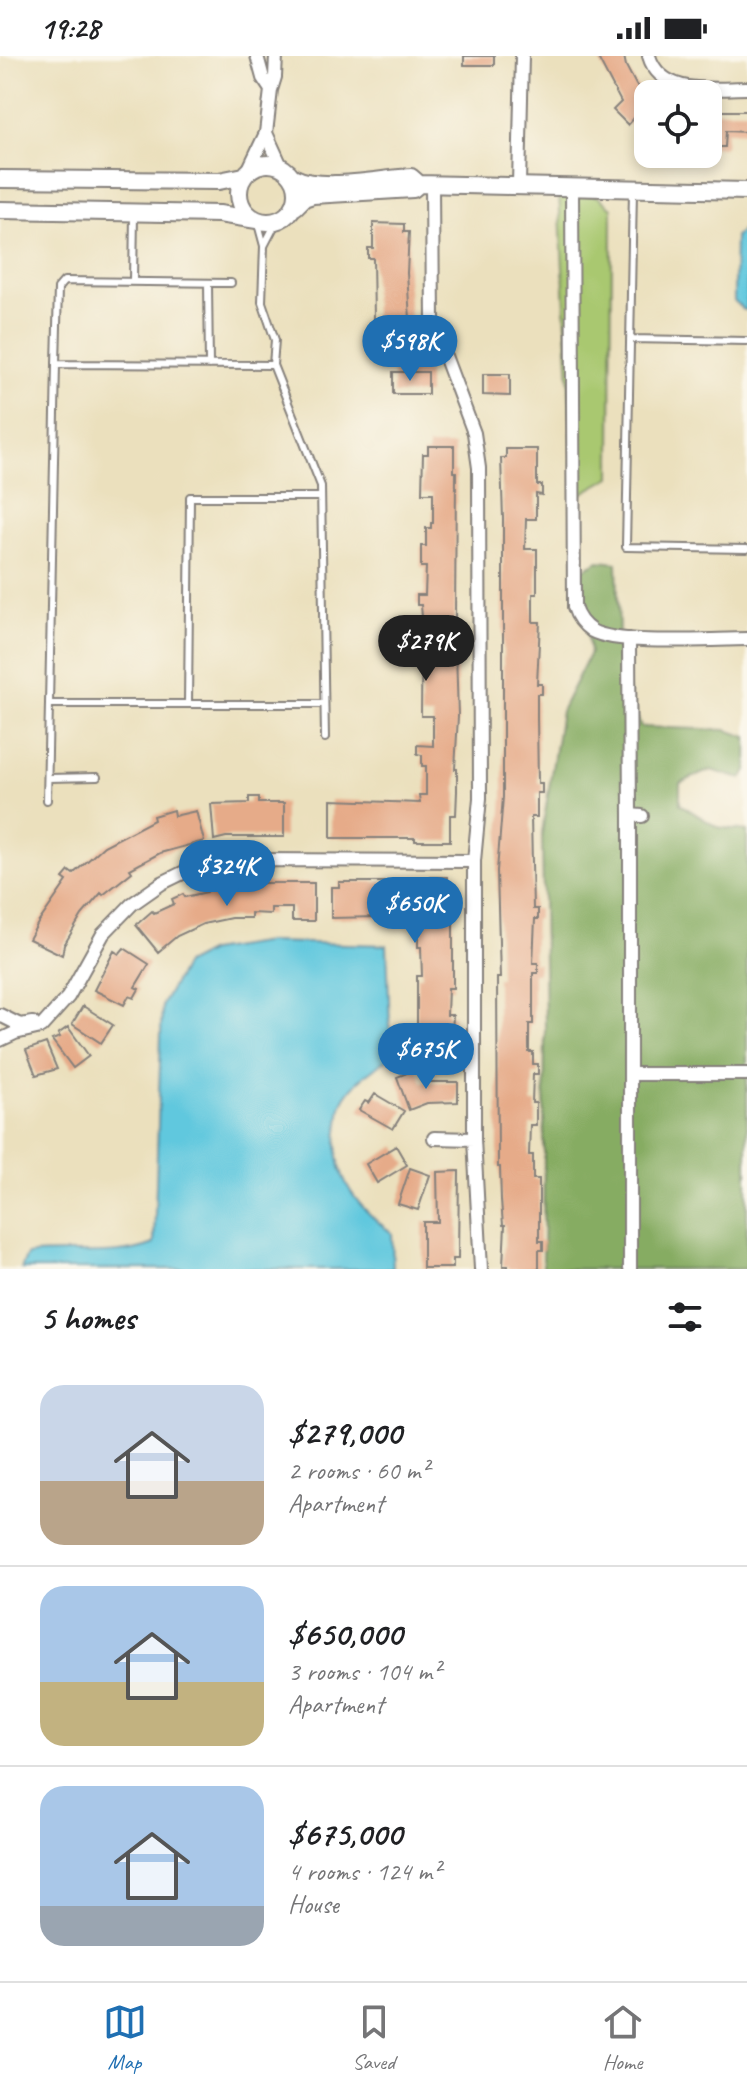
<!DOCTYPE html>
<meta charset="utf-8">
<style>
body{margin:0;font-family:Caveat,sans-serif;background:#f2f2f2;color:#202124;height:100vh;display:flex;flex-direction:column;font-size:30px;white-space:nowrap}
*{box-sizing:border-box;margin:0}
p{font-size:26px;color:#757577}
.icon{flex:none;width:44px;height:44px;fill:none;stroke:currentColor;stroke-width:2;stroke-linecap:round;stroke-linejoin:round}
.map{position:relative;height:1213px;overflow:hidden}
.side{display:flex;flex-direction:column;background:#fff;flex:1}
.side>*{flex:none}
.buttons{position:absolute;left:634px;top:24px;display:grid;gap:16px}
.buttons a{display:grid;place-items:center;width:88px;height:88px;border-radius:16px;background:#fff;box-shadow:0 4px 12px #0003;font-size:40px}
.price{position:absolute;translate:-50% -68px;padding:0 18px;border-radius:28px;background:#1f6fb2;color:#fff;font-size:26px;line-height:52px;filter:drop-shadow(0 2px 4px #0008)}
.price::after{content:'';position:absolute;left:50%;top:48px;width:24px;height:18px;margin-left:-12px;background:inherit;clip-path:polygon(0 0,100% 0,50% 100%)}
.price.selected{background:#222;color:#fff}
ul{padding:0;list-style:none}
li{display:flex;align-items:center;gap:24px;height:200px;padding:0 40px}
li+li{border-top:2px solid #e0e0e0}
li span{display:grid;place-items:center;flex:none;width:224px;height:160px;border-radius:24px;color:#555}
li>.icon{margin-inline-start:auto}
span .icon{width:96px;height:96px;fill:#fffc;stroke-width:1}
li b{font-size:34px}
h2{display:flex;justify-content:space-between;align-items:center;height:96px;padding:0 40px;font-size:34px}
.status{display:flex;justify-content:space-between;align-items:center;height:56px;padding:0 40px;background:#fff;direction:ltr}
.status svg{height:22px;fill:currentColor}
.dock{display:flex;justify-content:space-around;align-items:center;height:112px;border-top:2px solid #e0e0e0;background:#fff;font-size:22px;color:#757577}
.dock a{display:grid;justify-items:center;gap:4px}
.dock .selected{color:#1f6fb2}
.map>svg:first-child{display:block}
.green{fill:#a9c86f;stroke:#667555;stroke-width:2}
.forest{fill:#86ac62;stroke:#54674e;stroke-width:2}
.water{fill:#61c8de;stroke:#42758c;stroke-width:2}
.building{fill:#e6ab89}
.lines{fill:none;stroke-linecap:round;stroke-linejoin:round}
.service-casing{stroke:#86817c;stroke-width:10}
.minor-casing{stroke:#86817c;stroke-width:16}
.tertiary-casing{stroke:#86817c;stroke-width:20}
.service{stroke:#fff;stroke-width:6}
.minor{stroke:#fff;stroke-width:12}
.tertiary{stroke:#fff;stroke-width:16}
</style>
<div class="status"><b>19:28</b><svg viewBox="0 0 49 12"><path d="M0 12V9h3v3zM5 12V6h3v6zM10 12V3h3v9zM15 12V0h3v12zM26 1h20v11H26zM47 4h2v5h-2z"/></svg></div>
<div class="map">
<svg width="747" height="1213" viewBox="0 0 747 1213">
<rect width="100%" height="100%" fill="#fbf7ec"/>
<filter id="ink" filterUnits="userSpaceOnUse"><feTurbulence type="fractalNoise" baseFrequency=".0125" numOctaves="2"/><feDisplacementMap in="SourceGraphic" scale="16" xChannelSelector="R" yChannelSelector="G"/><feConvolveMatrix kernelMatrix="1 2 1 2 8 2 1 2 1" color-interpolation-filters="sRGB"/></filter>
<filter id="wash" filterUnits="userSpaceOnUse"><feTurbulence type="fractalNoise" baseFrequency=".006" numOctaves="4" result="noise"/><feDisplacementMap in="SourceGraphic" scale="32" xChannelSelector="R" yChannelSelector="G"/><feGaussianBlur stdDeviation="1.8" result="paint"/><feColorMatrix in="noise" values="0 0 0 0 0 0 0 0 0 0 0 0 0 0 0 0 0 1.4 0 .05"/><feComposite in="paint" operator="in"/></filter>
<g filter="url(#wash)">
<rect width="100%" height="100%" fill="#ebe0bd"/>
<path class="green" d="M559,137L597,140L612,152L611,421L575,441Z"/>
<path class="forest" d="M599,505L617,507L620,614L641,671L727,674L747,681V714L742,723L711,714L680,727V748L717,771L747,775V1213H543L545,971L542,777L561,655L590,597L579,515Z"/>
<path class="water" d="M741,175H747V254H743L734,244L735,181Z
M268,886L387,889L391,1001C373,1012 351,1027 342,1048C340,1053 340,1061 339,1067C330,1117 353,1148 392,1177L393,1213H21L27,1199C69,1193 114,1204 154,1188L162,949L185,908L210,895Z"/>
<g id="blocks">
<path class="building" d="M464,0H494V9H464Z
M597,0H624L626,10L636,29L648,40V65L635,61L628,69L613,54L621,46Z
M708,55H747V76L726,75L725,91H708Z
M373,167L404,168V176H409L407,217L410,263H374L373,202H368V192H373Z
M393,316H428V338H393Z
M483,318H510V340L483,339Z
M428,390H454V416H456L455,564L458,660L455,713H457V735L456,759H450V785H415V782H331V744L420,747L419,739H426V710H422V699L417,698V689L433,690V660H421L422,561L421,549H417V539H425L426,511H421V490H426V472H431V467H433V437H422L423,398H428Z
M506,393H537V429H542V439L536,438V463H526L525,493H537V538H533V566H540L537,628H542V638H537V662L538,727H542V737H537V761H531L533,853H538V863H535L533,907H538V917H533V968H529V996H533V1008H538V1018H533L532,1047H536V1069H530L529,1099H533V1123H539V1185H543V1194H539V1213H508V1210H503L505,1169H503L501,1144L500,1111H498L497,922H500L497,815L503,741V463L501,402H506Z
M249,741H259V747H284V781H226L214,784L211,748L249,747Z
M173,754L174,760L196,755L204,785L160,797L130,813L132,816L103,839L101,837L82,859L64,889L62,899L29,883L38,867L67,825L63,822L69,815L73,818L104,790L154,764L153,760Z
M417,821H447V829H453V932H448L447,959H453L451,996H417V984H413V974H417V920H422L421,891H418V870H422V841H401V852H395V857H377V861L331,862V831H339V826H417Z
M221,827H314V865H292V852H271V858L251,857V862H231L203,868L177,880L158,896L136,869L152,855L154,857L174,848L172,843L183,838L185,841L207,836L206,831Z
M124,892L149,908L135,931L139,933L134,942L129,940L124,949L94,934L114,895L119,898Z
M83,950L113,969L101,987L72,968Z
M68,971L89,1000L73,1012L52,984L60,981L58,978Z
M46,987L57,1013L36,1019L26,994Z
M417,1013L422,1026H458V1046L427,1047L409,1054L397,1021Z
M375,1038L404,1055L393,1073L359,1054L365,1045L369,1047Z
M396,1090L407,1109L377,1127L366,1108Z
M410,1112L430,1119L418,1154L398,1148Z
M459,1115L458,1203H453V1212H423V1166H438L437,1116Z"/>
</g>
</g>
<g filter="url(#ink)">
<use href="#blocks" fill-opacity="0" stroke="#86817c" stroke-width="2"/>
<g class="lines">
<defs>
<path id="service" d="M633,135L626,491L747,493
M257,164L264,190L262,246L275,284L273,309
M264,190L277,165
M133,225L134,159
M208,227L209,309
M231,227L64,225L58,232L56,308L273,309L321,430L325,682
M630,283L747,285
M49,648H324
M188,648L190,441H321
M48,722L97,721
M47,744L56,308"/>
<path id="minor" d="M257,0L263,22L271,34L275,21L276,0
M649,0C661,41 714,32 747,32
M266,77L281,110
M247,117L266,77L271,34
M432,128L433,268L474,377L479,412L480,742L474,805V1083L481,1213
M519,128L522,0
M572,130L574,551C577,561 583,569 592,575C620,590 712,583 747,583
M629,583L630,759L642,760
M630,759V1213
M0,959L20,969L33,967
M0,984L15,977L41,971L68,941L103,878L132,848L162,827L199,809L246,804L474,805
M632,1018H747
M434,1082L474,1083"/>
<path id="tertiary" d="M239 137a29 29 0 1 1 58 0a29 29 0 1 1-58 0Z
M293,121C321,136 378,123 411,121L419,128L413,133L313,139L304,142L295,151
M0,123L219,125L244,120
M419,128L747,135
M0,154L219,158L257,164"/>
</defs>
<use href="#service" class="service-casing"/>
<use href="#minor" class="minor-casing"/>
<use href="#tertiary" class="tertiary-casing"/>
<use href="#service" class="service"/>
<use href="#minor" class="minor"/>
<use href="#tertiary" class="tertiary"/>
</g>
</g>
</svg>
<div class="buttons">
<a><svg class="icon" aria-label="locate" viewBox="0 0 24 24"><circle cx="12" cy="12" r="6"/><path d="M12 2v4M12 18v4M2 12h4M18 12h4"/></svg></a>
</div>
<b class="price" style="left:410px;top:327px">$598K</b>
<b class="price selected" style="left:426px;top:627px">$279K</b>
<b class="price" style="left:227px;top:852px">$324K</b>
<b class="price" style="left:415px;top:889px">$650K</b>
<b class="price" style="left:426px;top:1035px">$675K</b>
</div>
<section class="side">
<h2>5 homes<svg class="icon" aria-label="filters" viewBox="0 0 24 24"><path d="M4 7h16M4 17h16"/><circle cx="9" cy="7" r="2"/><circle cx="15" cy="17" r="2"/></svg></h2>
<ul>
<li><span style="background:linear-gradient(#c9d6e8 60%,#b9a48a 0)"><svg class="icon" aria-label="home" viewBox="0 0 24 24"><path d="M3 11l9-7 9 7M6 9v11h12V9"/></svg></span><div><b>$279,000</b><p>2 rooms · 60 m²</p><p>Apartment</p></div></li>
<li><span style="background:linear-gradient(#a9c7e8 60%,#c2b280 0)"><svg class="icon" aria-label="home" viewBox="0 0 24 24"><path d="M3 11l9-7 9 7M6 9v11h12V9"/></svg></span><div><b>$650,000</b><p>3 rooms · 104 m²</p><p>Apartment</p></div></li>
<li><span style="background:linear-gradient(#a9c7e8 75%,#9aa5b1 0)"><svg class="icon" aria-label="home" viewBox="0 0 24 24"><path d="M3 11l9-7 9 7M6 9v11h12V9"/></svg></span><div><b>$675,000</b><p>4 rooms · 124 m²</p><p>House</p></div></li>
</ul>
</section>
<nav class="dock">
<a class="selected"><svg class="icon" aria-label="map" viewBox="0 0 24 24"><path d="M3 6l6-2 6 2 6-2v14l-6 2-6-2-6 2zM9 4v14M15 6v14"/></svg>Map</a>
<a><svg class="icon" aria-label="saved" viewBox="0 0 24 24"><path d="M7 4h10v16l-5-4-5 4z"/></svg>Saved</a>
<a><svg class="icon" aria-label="home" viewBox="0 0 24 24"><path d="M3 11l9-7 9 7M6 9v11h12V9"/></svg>Home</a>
</nav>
